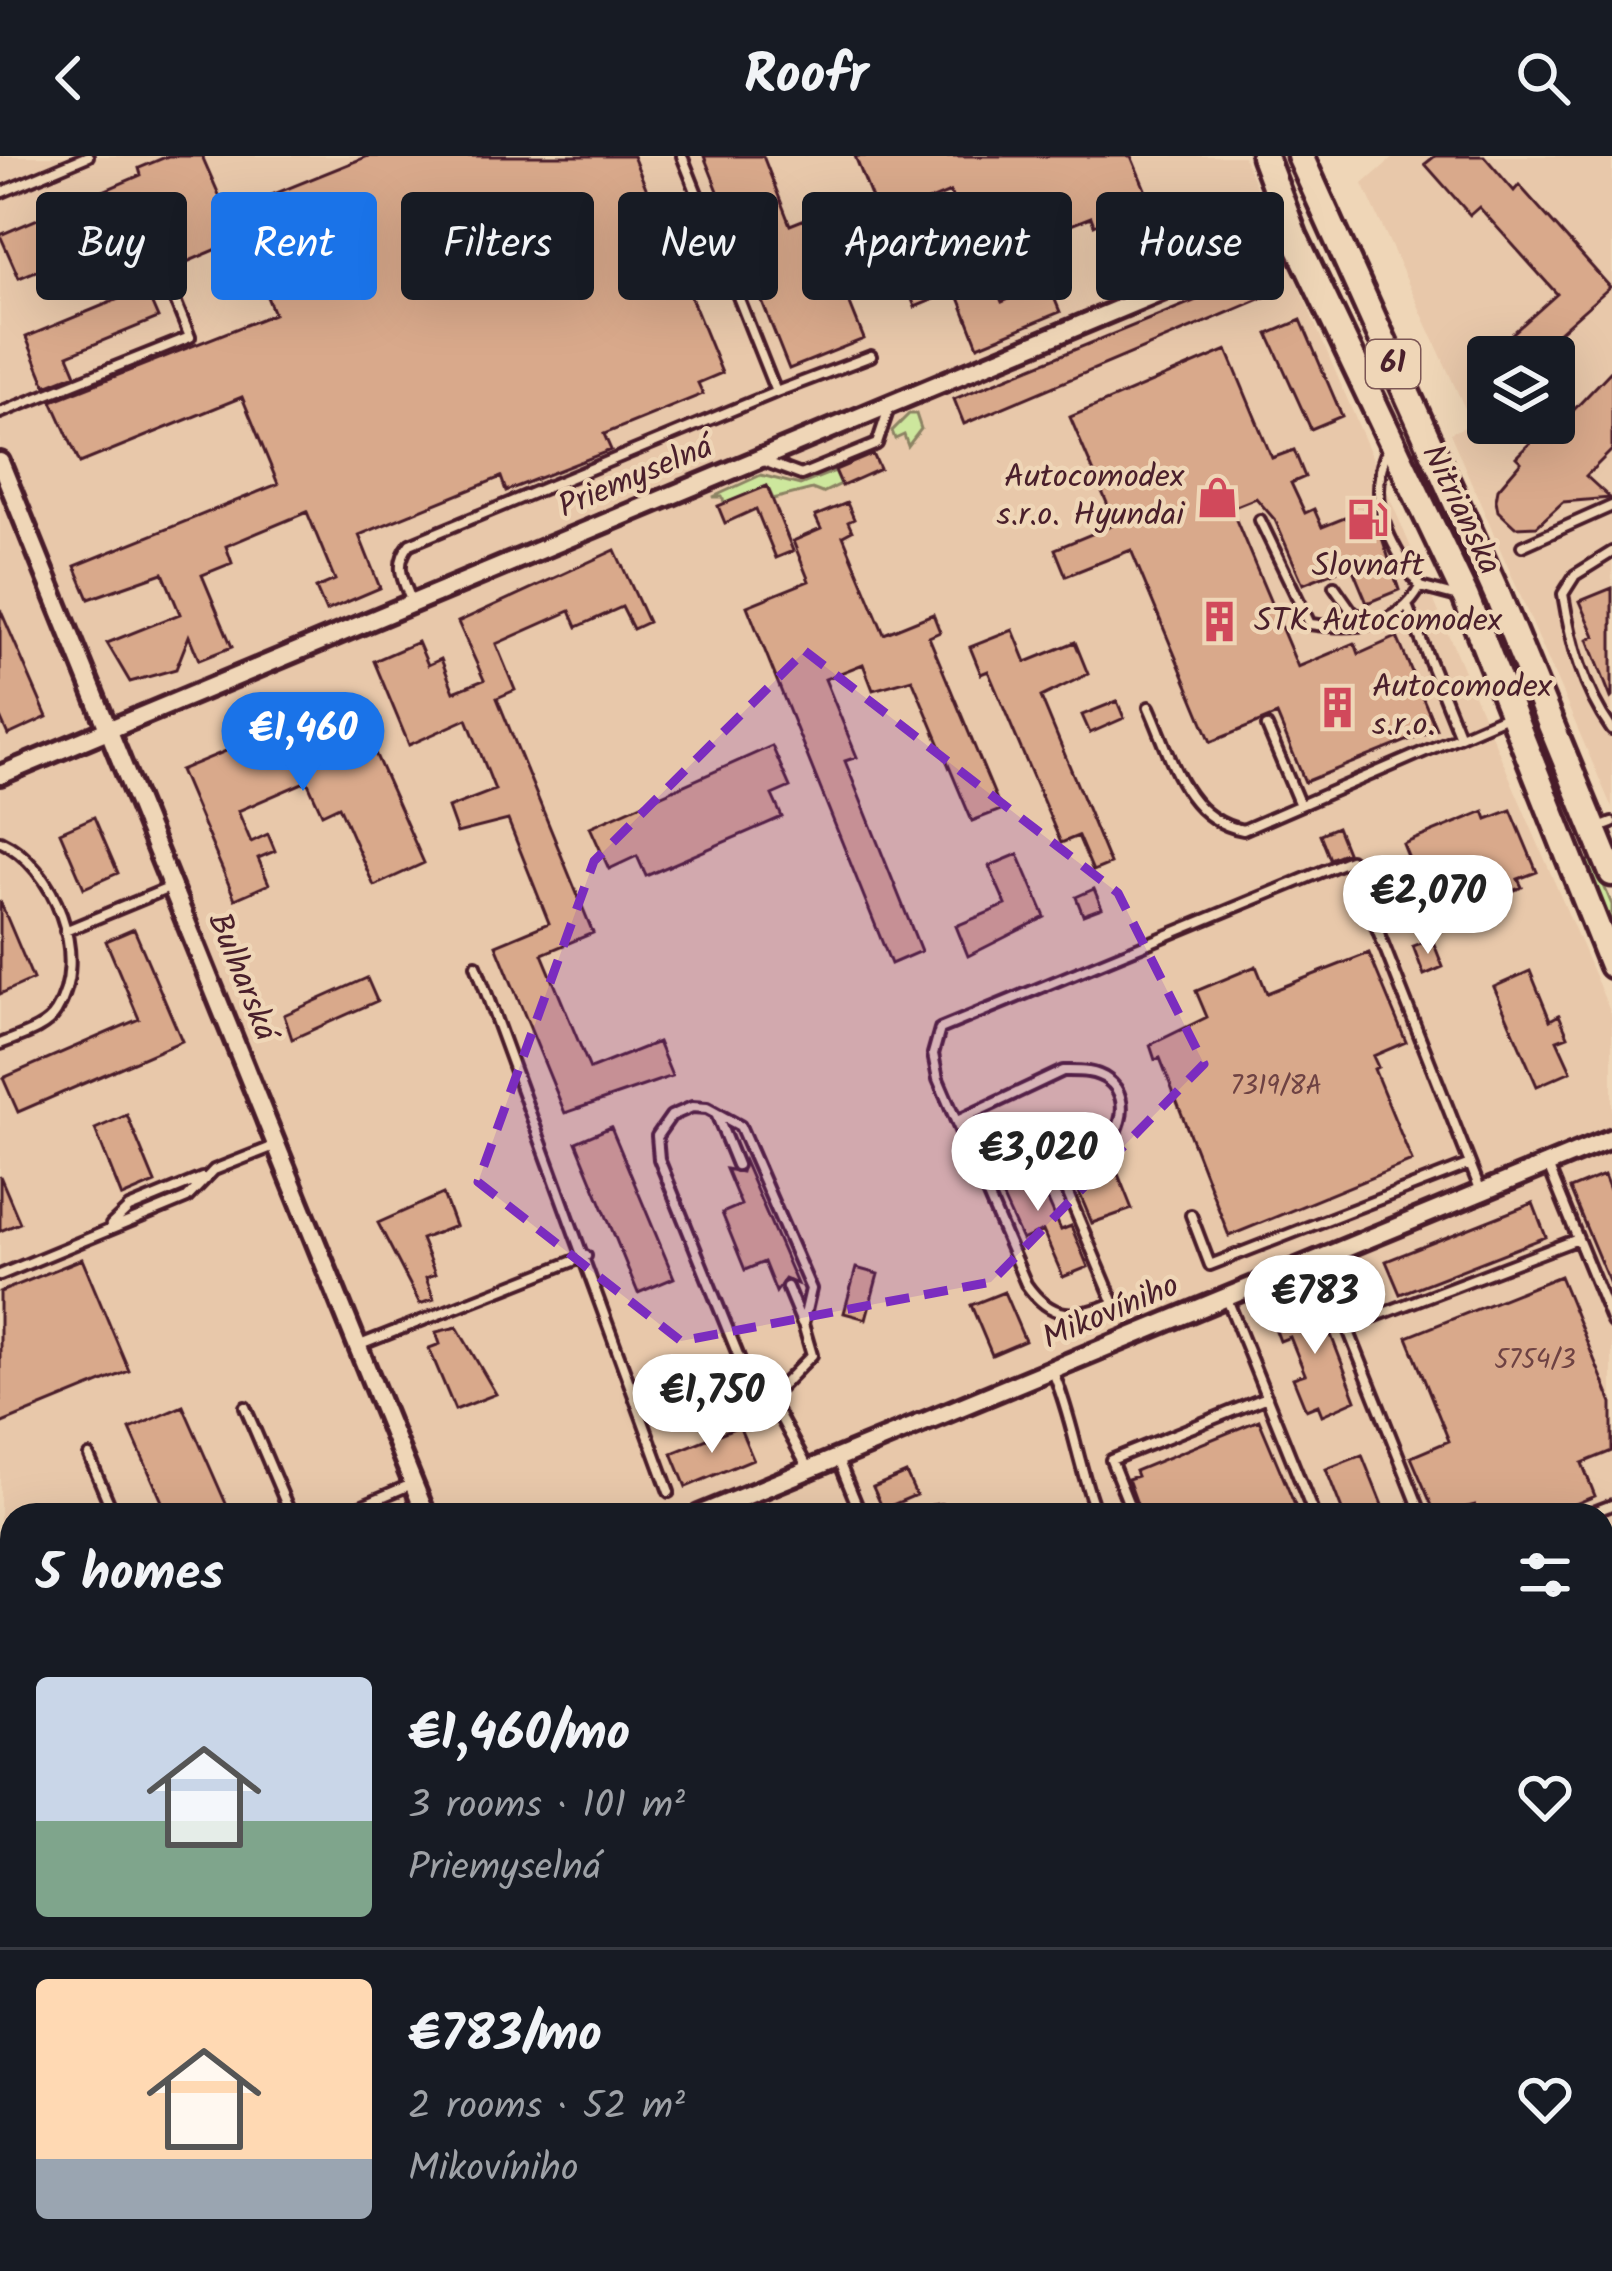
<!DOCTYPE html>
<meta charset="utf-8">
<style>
body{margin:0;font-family:Kalam,sans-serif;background:#242831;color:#f1f3f6;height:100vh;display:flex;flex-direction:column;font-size:45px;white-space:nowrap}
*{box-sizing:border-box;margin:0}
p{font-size:39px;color:#9ea1a6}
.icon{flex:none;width:66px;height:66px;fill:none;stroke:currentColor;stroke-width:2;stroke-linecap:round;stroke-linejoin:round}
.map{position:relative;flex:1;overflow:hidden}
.panel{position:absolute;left:0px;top:1347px;width:1614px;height:768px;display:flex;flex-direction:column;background:#171b24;border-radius:36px 36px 0 0;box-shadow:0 12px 48px #0002}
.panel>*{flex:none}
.guide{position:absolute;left:36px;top:36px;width:1542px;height:108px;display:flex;gap:24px}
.fabs{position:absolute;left:1467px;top:180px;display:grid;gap:24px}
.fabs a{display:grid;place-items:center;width:108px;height:108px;border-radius:12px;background:#171b24;box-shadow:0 12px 48px #0002;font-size:60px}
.price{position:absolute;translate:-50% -102px;padding:0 27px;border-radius:42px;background:#fff;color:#222;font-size:39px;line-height:78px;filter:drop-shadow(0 3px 6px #0008)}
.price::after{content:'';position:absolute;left:50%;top:72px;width:36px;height:27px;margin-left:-18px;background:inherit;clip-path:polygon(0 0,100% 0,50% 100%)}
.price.active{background:#1a73e8;color:#fff}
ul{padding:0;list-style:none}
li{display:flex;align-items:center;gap:36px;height:300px;padding:0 36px}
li+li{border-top:3px solid #363941}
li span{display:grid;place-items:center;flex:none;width:336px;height:240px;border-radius:12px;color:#555}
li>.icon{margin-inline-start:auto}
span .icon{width:144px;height:144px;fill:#fffc;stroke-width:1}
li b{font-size:51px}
h2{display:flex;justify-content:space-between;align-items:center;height:144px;padding:0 36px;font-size:51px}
.chip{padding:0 42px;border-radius:12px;background:#171b24;box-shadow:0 12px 48px #0002;font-size:42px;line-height:108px}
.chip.active{background:#1a73e8;color:#fff}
header{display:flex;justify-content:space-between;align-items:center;height:156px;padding:0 36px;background:#171b24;font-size:54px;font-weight:800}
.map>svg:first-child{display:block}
.built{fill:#e8c8aa;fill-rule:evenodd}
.green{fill:#cde79d;stroke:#8c8364;stroke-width:3}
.building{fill:#d9a98b;stroke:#4a1f2b;stroke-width:3}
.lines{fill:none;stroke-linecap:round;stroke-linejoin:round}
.lane-casing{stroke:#4a1f2b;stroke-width:16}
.street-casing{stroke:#4a1f2b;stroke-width:26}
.primary-casing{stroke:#4a1f2b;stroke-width:33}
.lane{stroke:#efd6b7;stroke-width:8}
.street{stroke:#efd6b7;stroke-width:16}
.primary{stroke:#efd6b7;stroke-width:24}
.marked{fill:#7b2cbf;fill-opacity:0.2;stroke:#7b2cbf;stroke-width:9;stroke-dasharray:24 15;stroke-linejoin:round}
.labels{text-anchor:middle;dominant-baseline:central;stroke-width:9;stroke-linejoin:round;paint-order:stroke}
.number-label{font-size:27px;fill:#6e4243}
.shield{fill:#efd6b7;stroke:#7c5655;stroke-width:3}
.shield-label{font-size:30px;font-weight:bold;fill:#4a1f2b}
.street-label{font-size:33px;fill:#4a1f2b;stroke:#efd6b7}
.poi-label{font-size:33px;fill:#4a1f2b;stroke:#efd6b7;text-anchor:start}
</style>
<header><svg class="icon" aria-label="back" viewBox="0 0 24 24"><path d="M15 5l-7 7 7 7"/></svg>Roofr<svg class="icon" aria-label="search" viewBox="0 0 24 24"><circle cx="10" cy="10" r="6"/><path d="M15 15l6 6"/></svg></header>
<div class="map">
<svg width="1612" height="2115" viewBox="0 0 1612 2115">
<rect width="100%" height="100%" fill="#efd6b7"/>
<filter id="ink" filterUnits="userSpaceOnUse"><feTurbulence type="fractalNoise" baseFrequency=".00833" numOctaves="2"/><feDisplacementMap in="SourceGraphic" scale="24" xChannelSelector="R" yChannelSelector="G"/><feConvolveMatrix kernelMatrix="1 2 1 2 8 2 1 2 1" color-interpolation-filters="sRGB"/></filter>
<g filter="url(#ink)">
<path class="built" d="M0,0H1243L1612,860V1559L1602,1562V1359H12L13,2103L0,2100Z
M1395,0H1612V652L1450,277L1472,268L1363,28ZM1488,201H1554V267H1488Z"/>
<path class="green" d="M909,258H916L921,273L908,290L904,279L895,283L892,275Z
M835,315L841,328L822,337L812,333L773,343L767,330L725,348L722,341H713L761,319L800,329Z
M1593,703L1612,749V773L1585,706Z
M925,2103H1088L1060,2115H897Z"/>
<path class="building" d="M168,0H202L227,57L368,0H633L722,217L698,227L703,238L604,278L611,294L506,335L501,321L359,379L380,432L326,455L316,432L335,424L307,356L226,390L232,407L202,419L232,491L199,504L189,480L176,513L130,526L107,487L180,458L163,417L89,443L75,410L278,328L242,241L80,307L52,245L274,158L243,82L180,109L160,62L98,89L100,94L84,101L82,96L19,122L0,79L141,19L139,12Z
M704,0H763L790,69L805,63L809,75L819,71L864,183L789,213Z
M855,0H1131L1147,38L1139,42L1141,47L1094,69L1091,61L984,103L1002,146L1025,136L1053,139L1060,156L978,190L956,134L915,151L905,125L892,130L878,97L960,58L950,36L863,72L854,50L872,43Z
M1435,0H1484L1514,35L1519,29L1610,131L1531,201H1516L1503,186L1557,138L1479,51L1470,59L1425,8Z
M1266,51L1271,65L1197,97L1191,82Z
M1265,121L1272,138L964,268L954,243L1206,140Z
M145,132L158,162L68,199L76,218L46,230L26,181Z
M1301,164L1342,260L1311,273L1268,178Z
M1227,194L1272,302L1294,294L1305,321L1291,327L1305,357L1314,353L1322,371L1372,351L1399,434L1367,447L1351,409L1303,428L1275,364L1256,342L1231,352L1298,511L1355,487L1359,498L1397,481L1436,573L1305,626L1277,559L1211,586L1131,394L1066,420L1055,393L1116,368L1070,261Z
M1612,214V294L1586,320L1610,342L1563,346L1537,370L1515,371L1498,355L1496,344L1498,333L1521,306L1516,301L1537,280L1543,286Z
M873,298L880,313L842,330L835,314Z
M767,330L793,395L776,402L756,353L725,367L718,350Z
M847,347L854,363L848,366L852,375L843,380L884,478L933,458L940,476L929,481L1001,654L972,665L912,523L873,534L863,508L825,523L857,601L845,605L921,795L891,808L747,450L809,425L793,385L821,373L815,360Z
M615,394L648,466L633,473L622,451L577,471L570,455L496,488L515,534L497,542L593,777L542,798L590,913L658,886L672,920L565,957L496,789L549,767L508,664L457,677L448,652L495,634L467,563L409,589L374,505L418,486L428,509L441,503L454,536L484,524L458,466Z
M1612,432V541L1611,542L1588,483L1595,480L1580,445Z
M0,453L47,561L8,579L0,561Z
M1013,474L1026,506L1075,486L1088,518L1041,541L1110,708L1093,715L1078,680L1061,687L988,515L981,518L970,491Z
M351,543L424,707L374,730L339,650L322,658L307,625L238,655L251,686L268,678L275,695L258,702L269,728L235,743L180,614Z
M1117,545L1124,562L1090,577L1082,559Z
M772,590L790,631L772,639L782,661L646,720L637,700L609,713L590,671Z
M1511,654L1537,716L1518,723L1522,731L1503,739L1501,734L1449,756L1444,744L1428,750L1403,688L1484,655L1487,663Z
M94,661L118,717L84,732L60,676Z
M1337,671L1347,696L1330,703L1320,678Z
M1018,698L1045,761L968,800L956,770L1006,749L989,710Z
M1094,733L1102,752L1083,759L1076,741Z
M0,745L33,823L0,838Z
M134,773L182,885L18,956L3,922L139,863L106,785Z
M1432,783L1443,811L1424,819L1413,790Z
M1369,797L1406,886L1373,900L1378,911L1374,913L1412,1005L1229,1080L1160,902L1155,904L1150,889L1207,861L1196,835L1256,810L1267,837Z
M1530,815L1550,864L1559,859L1568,880L1557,884L1571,915L1537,930L1494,831Z
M367,822L377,845L292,883L284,859Z
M127,959L155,1027L122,1041L95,973Z
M611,971L674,1122L638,1137L576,986Z
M1029,1001L1061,1074L1071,1070L1088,1111L1063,1121L1043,1075L1022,1084L992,1018Z
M744,1005L797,1128L785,1123L776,1136L764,1106L745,1114L722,1057L741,1049L726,1013L741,1016Z
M1114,1008L1132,1053L1092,1067L1074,1024Z
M1604,1019L1612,1039V1133L1570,1033Z
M0,1020L20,1067L0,1075Z
M443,1038L455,1070L421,1083L435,1118L426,1122L434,1143L420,1148L378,1067Z
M1533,1047L1546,1081L1400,1138L1386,1105Z
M82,1103L129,1215L0,1268V1136Z
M856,1112L878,1118L866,1163L844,1157Z
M1560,1120L1612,1247V1295L1582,1307L1595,1340L1549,1359H1479L1475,1349L1436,1359L1411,1301L1449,1285L1407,1181Z
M1004,1136L1025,1185L992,1199L971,1149Z
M1316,1140L1356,1244L1322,1259L1318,1249L1306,1254L1293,1222L1305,1218L1290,1181L1280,1185L1270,1159Z
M457,1171L496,1238L455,1254L429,1192L440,1188L436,1176Z
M183,1250L231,1359H168L130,1273Z
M1259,1264L1299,1359H1141L1128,1323L1137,1320L1135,1315Z
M739,1270L753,1303L686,1331L672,1297Z
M1362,1299L1386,1359H1344L1326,1313Z
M906,1317L916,1339L883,1353L873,1331Z"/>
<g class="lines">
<defs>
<path id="lane" d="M0,37L88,0
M776,236L871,200
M0,257L190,181L167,125
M1387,294C1366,347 1389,387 1420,431L1458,441
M761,304L801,319L877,288L890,249
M1260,364L1310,468C1353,474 1398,473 1420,431
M1522,390L1612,350
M1612,396L1575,419L1563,438C1571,487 1583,533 1612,574
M1334,430L1353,457L1377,467
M411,444C402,422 394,408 410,388L776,236L682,0
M1408,452L1459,578
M1149,551C1171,600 1184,663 1243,674L1509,559
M1267,571L1299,647
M1596,673L1612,667
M0,685C54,710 91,801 56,856C45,874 19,880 0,888
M65,775L169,732
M476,809L669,1336
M1063,915C1078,915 1095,914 1108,924C1135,944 1119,989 1090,999C1059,1010 1033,982 1005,971C991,965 974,966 959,964Z
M717,960L737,1009
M1062,1002L1061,1021L1114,1147C1075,1163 1051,1164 1026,1128L938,923L933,898L940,873L1350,704L1480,1033
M1549,1012L1612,1166
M1191,1059L1210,1109L1470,1008
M111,1069L129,1052L202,1022
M1320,1103L1422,1359
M0,1119L187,1042L214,1014L277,989
M787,1131L802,1167
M1227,1143L1314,1359
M1347,1171L1578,1083
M360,1189L586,1100
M1053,1216C1073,1263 1078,1311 1097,1359
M767,1245L812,1199L803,1168L811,1133L740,970L707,952L692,951L671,960L657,980L659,1003L747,1221L779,1259L808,1312
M245,1251L291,1359
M89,1300L114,1359
M838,1303L861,1359
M339,1359L412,1328
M913,1359L940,1354L949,1359
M1133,1359L1111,1304L1267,1241
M1586,1359L1612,1349
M1602,1400L1612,1396
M1602,1525L1612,1521
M0,1623L8,1644
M0,1788L12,1816"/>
<path id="street" d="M0,306L426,1359
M0,619L1294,80
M699,1359L1612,982
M0,1649L12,1644"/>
<path id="primary" d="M1264,0L1294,80L1466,442L1612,809
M1300,0L1498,440L1612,717"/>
</defs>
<use href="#lane" class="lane-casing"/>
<use href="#street" class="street-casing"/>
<use href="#primary" class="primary-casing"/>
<use href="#lane" class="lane"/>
<use href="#street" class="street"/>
<use href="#primary" class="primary"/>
</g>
</g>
<path class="marked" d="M805,495L1118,737L1204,908L991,1126L681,1185L478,1026L594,705Z"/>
<defs>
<symbol id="shop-bare" viewBox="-9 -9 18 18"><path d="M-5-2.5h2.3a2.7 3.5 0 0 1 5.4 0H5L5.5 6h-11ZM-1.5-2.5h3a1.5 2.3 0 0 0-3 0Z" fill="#d1495b" stroke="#efd6b7" stroke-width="2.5" paint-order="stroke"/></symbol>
<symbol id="fuel-bare" viewBox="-9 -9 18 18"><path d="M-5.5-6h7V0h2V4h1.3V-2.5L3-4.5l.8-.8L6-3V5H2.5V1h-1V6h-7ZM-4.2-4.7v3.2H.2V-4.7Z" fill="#d1495b" stroke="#efd6b7" stroke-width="2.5" paint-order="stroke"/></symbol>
<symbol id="building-bare" viewBox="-9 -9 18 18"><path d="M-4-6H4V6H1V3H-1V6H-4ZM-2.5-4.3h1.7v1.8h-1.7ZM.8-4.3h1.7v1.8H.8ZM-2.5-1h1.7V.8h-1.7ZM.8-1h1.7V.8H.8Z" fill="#d1495b" stroke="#efd6b7" stroke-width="2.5" paint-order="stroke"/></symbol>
</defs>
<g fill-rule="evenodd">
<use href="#shop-bare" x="1188" y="312" width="59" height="59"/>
<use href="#fuel-bare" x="1338" y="334" width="59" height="59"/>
<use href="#building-bare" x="1190" y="436" width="59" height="59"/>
<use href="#building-bare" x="1308" y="522" width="59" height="59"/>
</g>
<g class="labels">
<g class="number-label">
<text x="1276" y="930">7319/8A</text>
<text x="1535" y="1204">5754/3</text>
</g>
<rect class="shield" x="1366" y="184" width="54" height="48" rx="9"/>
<g class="shield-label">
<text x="1393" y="208">61</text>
</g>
<g class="street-label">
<text transform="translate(636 322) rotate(-23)">Priemyselná</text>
<text transform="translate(1460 354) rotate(64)">Nitrianska</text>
<text transform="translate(241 821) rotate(68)">Bulharská</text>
<text transform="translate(1111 1157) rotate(-23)">Mikovíniho</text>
</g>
<g class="poi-label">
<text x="1184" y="322" text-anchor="end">Autocomodex<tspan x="1184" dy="38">s.r.o. Hyundai</tspan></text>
<text x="1368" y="411" text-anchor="middle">Slovnaft</text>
<text x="1254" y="466">STK Autocomodex</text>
<text x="1372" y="532">Autocomodex<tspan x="1372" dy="38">s.r.o.</tspan></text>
</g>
</g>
</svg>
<div class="fabs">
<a><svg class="icon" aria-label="layers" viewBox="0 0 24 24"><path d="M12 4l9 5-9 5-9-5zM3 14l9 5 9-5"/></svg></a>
</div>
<b class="price active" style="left:303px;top:638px">€1,460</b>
<b class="price" style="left:1428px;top:801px">€2,070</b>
<b class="price" style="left:1038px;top:1058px">€3,020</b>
<b class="price" style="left:1315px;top:1201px">€783</b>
<b class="price" style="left:712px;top:1300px">€1,750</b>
<div class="guide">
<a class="chip">Buy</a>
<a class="chip active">Rent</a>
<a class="chip">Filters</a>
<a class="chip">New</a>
<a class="chip">Apartment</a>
<a class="chip">House</a>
</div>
<section class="panel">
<h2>5 homes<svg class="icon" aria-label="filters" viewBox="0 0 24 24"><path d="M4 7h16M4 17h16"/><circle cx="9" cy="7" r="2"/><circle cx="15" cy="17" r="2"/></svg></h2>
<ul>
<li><span style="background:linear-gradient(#c9d6e8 60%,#7fa58c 0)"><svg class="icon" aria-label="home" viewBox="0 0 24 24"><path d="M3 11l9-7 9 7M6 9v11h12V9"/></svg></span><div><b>€1,460/mo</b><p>3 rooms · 101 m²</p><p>Priemyselná</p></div><svg class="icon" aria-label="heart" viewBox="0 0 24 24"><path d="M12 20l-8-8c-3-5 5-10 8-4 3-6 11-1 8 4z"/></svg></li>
<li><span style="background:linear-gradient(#ffd9b3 75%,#9aa5b1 0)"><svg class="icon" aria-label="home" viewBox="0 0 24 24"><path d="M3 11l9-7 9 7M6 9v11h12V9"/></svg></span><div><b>€783/mo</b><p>2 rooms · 52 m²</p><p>Mikovíniho</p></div><svg class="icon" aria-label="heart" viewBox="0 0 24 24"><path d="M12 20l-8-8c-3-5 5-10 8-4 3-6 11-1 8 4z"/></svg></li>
</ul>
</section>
</div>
